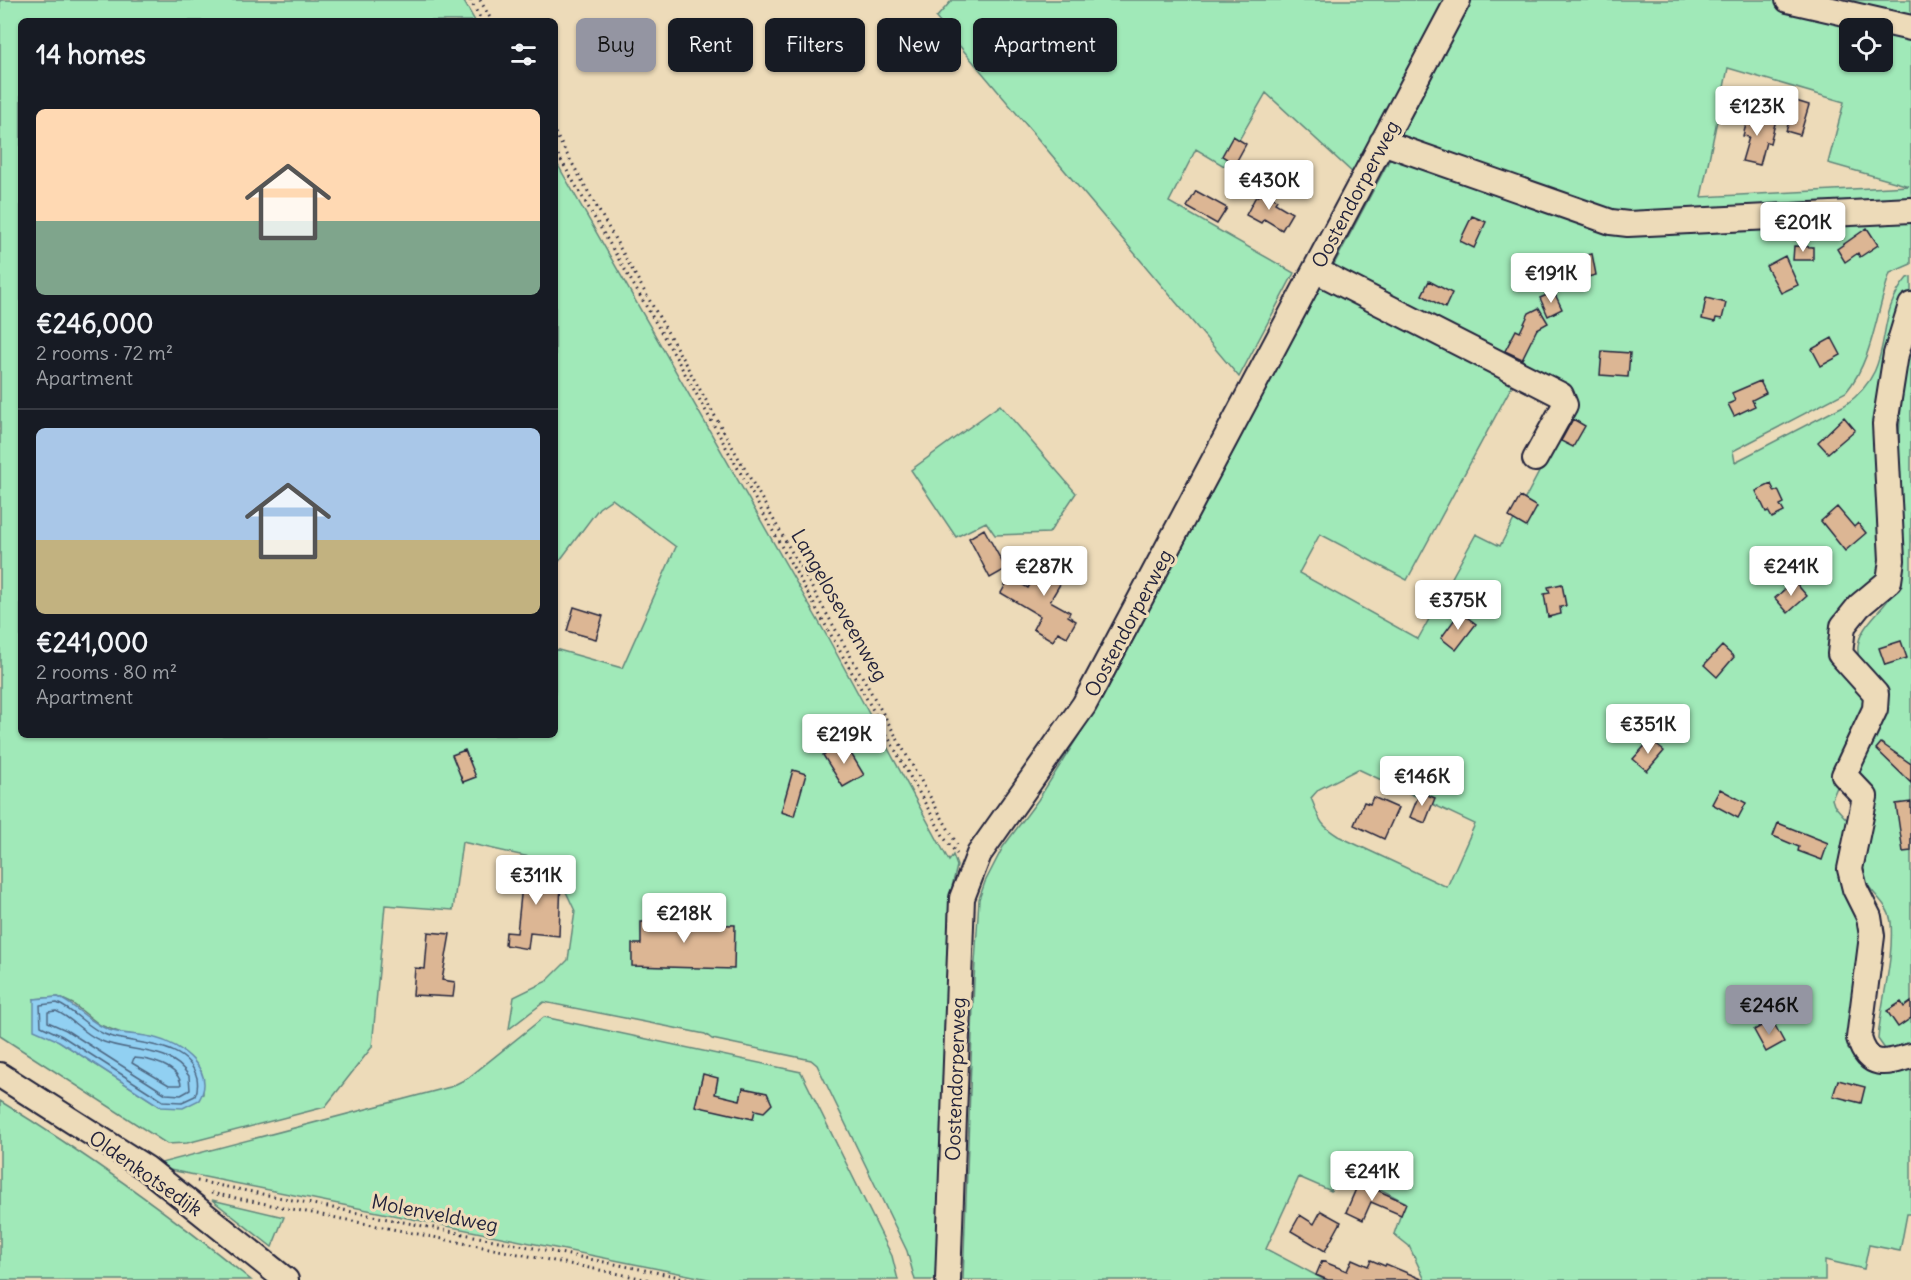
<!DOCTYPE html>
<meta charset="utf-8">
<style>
body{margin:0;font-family:Delius,sans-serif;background:#20242c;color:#f1f3f6;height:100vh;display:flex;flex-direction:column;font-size:22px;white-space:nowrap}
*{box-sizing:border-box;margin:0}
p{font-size:20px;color:#9ea1a6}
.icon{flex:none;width:33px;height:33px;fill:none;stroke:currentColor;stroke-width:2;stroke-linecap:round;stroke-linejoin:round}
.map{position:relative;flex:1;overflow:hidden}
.drawer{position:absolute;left:18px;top:18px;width:540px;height:720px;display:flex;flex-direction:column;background:#171b24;border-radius:9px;box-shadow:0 2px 4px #0004}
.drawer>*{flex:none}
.hud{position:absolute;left:576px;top:18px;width:570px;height:54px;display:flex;gap:12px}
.controls{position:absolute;left:1839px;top:18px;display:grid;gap:12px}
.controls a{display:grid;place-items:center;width:54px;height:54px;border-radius:9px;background:#171b24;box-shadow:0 2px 4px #0004;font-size:30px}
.price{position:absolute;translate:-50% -51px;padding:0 14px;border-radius:6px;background:#fff;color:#222;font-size:20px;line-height:39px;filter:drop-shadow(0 2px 3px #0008)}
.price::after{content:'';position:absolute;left:50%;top:36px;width:18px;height:14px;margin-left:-9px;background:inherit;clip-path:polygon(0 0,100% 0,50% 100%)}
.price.selected{background:#9495a2;color:#111}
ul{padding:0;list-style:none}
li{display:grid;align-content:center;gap:12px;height:318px;padding:0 18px}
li+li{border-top:2px solid #363941}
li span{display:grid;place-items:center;height:186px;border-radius:9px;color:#555}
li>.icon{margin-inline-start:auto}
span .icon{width:108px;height:108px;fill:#fffc;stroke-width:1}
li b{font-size:26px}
h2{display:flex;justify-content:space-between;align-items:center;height:72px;padding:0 18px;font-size:26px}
.chip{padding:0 21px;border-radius:9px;background:#171b24;box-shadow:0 2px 4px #0004;font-size:21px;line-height:54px}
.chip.selected{background:#9495a2;color:#111}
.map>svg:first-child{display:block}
.green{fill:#a0e9b8;stroke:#61867a;stroke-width:1.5;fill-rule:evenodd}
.water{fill:#91d0f2;stroke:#658aa9;stroke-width:1.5}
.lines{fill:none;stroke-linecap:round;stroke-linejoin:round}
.shore{stroke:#4e6884;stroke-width:1.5}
.building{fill:#dcb694;stroke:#22223b;stroke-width:1.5}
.minor-casing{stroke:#22223b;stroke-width:28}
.path{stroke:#22223b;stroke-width:3;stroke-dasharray:1.5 4.5;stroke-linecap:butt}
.minor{stroke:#eddbb9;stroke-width:24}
.labels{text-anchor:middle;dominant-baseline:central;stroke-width:6;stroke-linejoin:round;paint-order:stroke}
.street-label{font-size:20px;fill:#22223b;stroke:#eddbb9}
</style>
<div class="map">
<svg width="1911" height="1280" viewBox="0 0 1911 1280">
<rect width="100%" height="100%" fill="#eddbb9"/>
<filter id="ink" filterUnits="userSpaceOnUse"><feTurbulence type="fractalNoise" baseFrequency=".0167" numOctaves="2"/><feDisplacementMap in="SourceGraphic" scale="12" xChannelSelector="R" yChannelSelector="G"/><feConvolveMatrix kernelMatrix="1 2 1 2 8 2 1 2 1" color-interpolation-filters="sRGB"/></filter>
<g filter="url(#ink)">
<path class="green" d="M0,0H463L475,21H21V735H555V649L622,668L676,547L612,499L599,508L555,567V160L828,638L949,861L953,855L957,866L949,899L937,1280H915L907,1251L817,1065L811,1060L712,1039L705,1034L544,1002L509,1029L514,997L547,981L568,960L575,911L552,862L462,842L453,910L385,905L372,1047L325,1107L187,1143L167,1144L0,1036ZM58,997L73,1004L100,1025L124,1034L144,1036L201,1071L203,1094L161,1107L59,1041L34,999Z
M952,0H1449L1353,173L1266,93L1224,166L1196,149L1169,202L1294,273L1239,377L936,18Z
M1472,0H1774L1911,33V202L1629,217L1400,138ZM1850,28H1882V62H1850ZM1728,68L1844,102L1828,163L1909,186L1701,197Z
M1829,0H1911V19Z
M1392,155L1607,227L1911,214V264L1890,273C1876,312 1873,360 1846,392L1733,451L1735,462L1845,405C1900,366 1870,321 1907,278L1911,277V293L1892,365L1888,561L1845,641L1866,699L1853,749L1832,799L1834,805L1850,823L1875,918L1869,1053L1911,1065V1214H1907L1900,1251L1869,1245L1864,1269L1825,1260V1280H1425L1409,1246L1394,1234L1405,1202L1340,1168L1331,1191L1299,1177L1266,1249L1325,1280H963L974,979L979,899L985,882L1003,847L1038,800L1103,697L1323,282L1515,380L1407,580L1320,534L1299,573L1418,639L1476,534L1500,546L1575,404L1331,270ZM1358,769L1475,824L1447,887L1338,836C1317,823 1320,818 1311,798L1319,789Z
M1911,343V1051L1885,1049L1878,1039C1881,1000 1894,962 1891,922C1889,904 1872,895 1865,880C1853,851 1855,812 1855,781C1855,757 1876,735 1878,712C1879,695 1856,668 1858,647C1859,621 1896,604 1901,574C1901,498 1892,418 1911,343Z
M1000,405L1076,493L1049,533L995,535L986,522L956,537L911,470Z
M544,1017L801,1072L892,1256L898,1280H713L170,1170L161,1163L450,1087L468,1078Z
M0,1101C88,1155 171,1215 251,1280H0Z
M212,1200L284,1217L272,1247Z"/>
<path class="water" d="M58,997C77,1006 90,1023 109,1030C124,1035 140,1034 155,1038C181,1044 217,1071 199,1100L183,1108L161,1107L59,1041L34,1030V999Z"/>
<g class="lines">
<path class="shore" d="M57,1003C75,1011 86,1026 104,1034C131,1046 187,1039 197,1078C198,1084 198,1090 195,1096L182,1102L163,1101L62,1036L41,1026L40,1005Z
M56,1011C72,1018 83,1033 99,1040C129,1054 168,1044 189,1076L190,1090L181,1095L166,1094L66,1030L48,1022V1012Z
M134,1058C150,1059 179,1066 181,1085H169L132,1063Z"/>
</g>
<path class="building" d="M1796,101L1809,105L1800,135L1786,131Z
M1749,113L1776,120L1770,143L1766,142L1760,165L1742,161L1749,137L1743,136Z
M1233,136L1246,144L1235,164L1222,156Z
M1268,189L1272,197L1277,200L1275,203L1292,213L1282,230L1264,219L1261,223L1246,215L1255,198Z
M1196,191L1227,208L1217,224L1187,207Z
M1472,216L1486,222L1474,248L1460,241Z
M1867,228L1878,245L1860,257L1858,253L1845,262L1837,249Z
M1794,246L1813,247V260H1793Z
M1592,254L1596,275L1575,280L1571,258Z
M1785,256L1798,285L1781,293L1766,266Z
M1429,281L1452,293L1445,308L1422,295Z
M1554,292L1562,309L1548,316L1540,298Z
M1706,298L1726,303L1722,319L1716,318L1715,322L1702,319Z
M1539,308L1548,323L1537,329L1522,359L1505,351L1516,330L1520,332L1529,313Z
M1832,338L1841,355L1821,366L1812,349Z
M1602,351L1630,353L1628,377L1600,375Z
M1760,381L1766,393L1752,400L1755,406L1734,416L1728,404L1735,401L1732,393Z
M1844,417L1855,430L1828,453L1818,442Z
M1573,419L1585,426L1573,447L1561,441Z
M1771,484L1775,492L1778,490L1784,503L1780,505L1784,512L1772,518L1768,511L1766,512L1756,491Z
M1520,497L1537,507L1526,527L1509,517Z
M1837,507L1854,527L1858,523L1866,533L1845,551L1821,521Z
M984,529L1006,569L990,578L969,538Z
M1050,550L1072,564L1050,601L1070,612L1068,616L1076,621L1067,637L1058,632L1053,641L1033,629L1040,616L1001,593L1010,577L1028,588Z
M1794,581L1807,596L1788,613L1775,598Z
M1562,584L1566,606L1560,607L1561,614L1548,617L1544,594L1550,593L1548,587Z
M574,607L603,616L596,639L567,631Z
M1460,612L1476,624L1456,650L1441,638Z
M1901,641L1907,658L1885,665L1879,648Z
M1722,646L1734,657L1717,677L1704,665Z
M1650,740L1664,751L1647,771L1633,759Z
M844,742L864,775L843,787L823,755Z
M1881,743L1911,764V783L1876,749Z
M465,750L476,777L463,782L452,755Z
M793,770L806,774L794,816L781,812Z
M1720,789L1746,803L1738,818L1712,804Z
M1420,792L1435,798L1425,823L1410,817Z
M1373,797L1398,808L1384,839L1354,825L1364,802L1370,804Z
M1911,802V851L1903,852L1896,804Z
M1778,823L1828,843L1822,860L1798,851L1799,847L1773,836Z
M516,860L540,864L538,878L561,879L559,936L530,933L528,949L505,945L506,932L517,933L523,876L513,874Z
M649,908L668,909V923L735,925L734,969L632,966V944H641V922H648Z
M428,932L450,934L442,980L455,982L453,997L413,995L415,968L425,969Z
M1901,1002L1904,1007L1911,1002V1018L1898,1027L1887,1011Z
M1772,1020L1784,1042L1766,1052L1754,1030Z
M703,1074L718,1078L715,1094L740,1100L743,1088L767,1093L772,1104L764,1112L755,1110L753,1119L695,1106Z
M1838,1080L1865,1087L1861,1103L1833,1096Z
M1359,1182L1406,1203L1401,1215L1371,1202L1363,1220L1346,1212Z
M1321,1211L1341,1222L1325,1251L1291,1231L1300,1215L1314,1224Z
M1352,1259L1368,1266L1371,1260L1385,1266L1386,1264L1424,1280H1328L1316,1275L1322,1261L1347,1271Z"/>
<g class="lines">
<defs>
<path id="minor" d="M1788,0L1911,28
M1382,142L1611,222L1628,224L1911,210
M1315,270L1561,395L1565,405L1535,459
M1911,305L1896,354L1885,424L1892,560L1889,581L1859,606L1843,626L1840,654L1876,694L1875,709L1844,775L1865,797L1850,869L1855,889L1869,917L1872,936L1859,1038C1868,1069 1885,1064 1911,1056
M0,1075L146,1168L286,1280
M948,1280L962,898L979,854L1084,705L1458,0"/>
</defs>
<use href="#minor" class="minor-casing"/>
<path class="path" d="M470,0L482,21
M480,0L492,21
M555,133L959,848
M555,150L674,354L945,839L957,854
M197,1181L695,1280
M211,1193L650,1280"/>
<use href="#minor" class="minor"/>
</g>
</g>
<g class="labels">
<g class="street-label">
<text transform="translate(1355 194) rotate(-62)">Oostendorperweg</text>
<text transform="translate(840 605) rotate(60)">Langeloseveenweg</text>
<text transform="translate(1128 623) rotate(-62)">Oostendorperweg</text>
<text transform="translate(955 1079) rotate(-88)">Oostendorperweg</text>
<text transform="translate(146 1173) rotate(35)">Oldenkotsedijk</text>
<text transform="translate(435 1213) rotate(11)">Molenveldweg</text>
</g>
</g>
</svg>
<div class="controls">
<a><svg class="icon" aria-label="locate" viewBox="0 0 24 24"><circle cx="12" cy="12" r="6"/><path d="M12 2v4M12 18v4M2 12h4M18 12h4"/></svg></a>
</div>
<b class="price" style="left:1757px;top:137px">€123K</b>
<b class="price" style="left:1269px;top:211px">€430K</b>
<b class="price" style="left:1803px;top:253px">€201K</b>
<b class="price" style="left:1551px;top:304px">€191K</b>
<b class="price" style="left:1044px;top:597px">€287K</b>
<b class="price" style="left:1791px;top:597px">€241K</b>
<b class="price" style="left:1458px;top:631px">€375K</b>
<b class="price" style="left:1648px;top:755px">€351K</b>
<b class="price" style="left:844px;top:765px">€219K</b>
<b class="price" style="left:1422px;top:807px">€146K</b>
<b class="price" style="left:536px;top:906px">€311K</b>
<b class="price" style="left:684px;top:944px">€218K</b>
<b class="price selected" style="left:1769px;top:1036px">€246K</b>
<b class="price" style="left:1372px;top:1202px">€241K</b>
<div class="hud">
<a class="chip selected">Buy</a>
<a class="chip">Rent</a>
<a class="chip">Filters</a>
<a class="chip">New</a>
<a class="chip">Apartment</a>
</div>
<section class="drawer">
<h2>14 homes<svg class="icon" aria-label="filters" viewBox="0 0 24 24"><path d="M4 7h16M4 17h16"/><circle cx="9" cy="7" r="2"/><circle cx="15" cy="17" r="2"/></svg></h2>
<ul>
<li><span style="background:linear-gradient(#ffd9b3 60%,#7fa58c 0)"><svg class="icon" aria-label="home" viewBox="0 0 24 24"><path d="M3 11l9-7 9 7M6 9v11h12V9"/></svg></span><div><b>€246,000</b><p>2 rooms · 72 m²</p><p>Apartment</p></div></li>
<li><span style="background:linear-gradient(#a9c7e8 60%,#c2b280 0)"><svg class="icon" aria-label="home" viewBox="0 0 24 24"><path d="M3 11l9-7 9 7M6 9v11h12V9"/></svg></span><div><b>€241,000</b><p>2 rooms · 80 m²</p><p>Apartment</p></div></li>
</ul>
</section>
</div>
